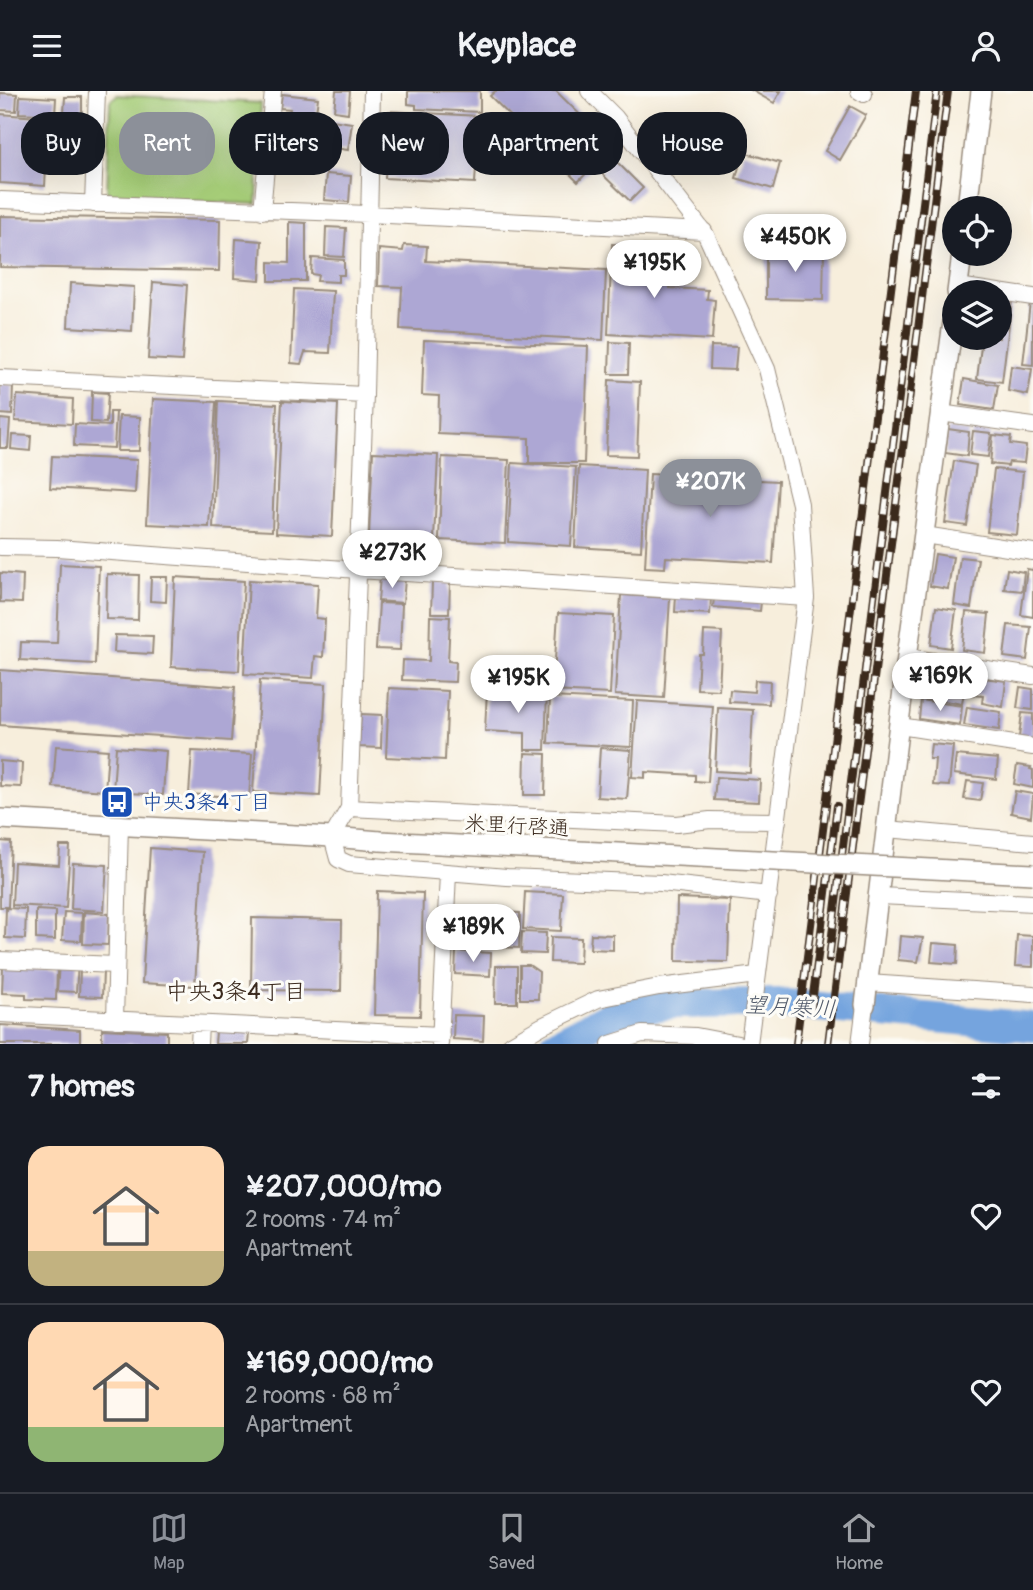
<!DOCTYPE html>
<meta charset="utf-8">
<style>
body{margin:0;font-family:Pangolin,"Klee One",sans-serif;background:#242831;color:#f1f3f6;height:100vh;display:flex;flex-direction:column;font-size:26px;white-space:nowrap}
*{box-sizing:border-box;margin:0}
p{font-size:23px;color:#9ea1a6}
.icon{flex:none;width:38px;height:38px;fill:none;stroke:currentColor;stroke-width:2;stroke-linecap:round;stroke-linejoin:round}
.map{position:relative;height:953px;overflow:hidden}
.details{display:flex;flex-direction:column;background:#171b24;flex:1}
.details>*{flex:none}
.hud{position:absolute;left:21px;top:21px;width:992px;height:63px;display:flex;gap:14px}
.tools{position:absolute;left:942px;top:105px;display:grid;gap:14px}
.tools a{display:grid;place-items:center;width:70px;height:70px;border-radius:50%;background:#171b24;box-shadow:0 7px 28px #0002;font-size:35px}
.price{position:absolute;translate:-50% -60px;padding:0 16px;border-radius:24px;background:#fff;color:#222;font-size:23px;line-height:46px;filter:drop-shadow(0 2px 4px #0008)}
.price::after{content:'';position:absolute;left:50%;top:42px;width:21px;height:16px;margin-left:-10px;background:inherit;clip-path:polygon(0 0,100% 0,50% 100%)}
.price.on{background:#8c9099;color:#fff}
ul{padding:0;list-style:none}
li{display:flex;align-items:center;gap:21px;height:175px;padding:0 28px}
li+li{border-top:2px solid #363941}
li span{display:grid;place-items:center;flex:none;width:196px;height:140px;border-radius:21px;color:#555}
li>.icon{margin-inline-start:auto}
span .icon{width:84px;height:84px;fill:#fffc;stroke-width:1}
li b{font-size:30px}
h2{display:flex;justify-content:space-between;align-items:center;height:84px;padding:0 28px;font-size:30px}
.tag{padding:0 24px;border-radius:28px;background:#171b24;box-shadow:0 7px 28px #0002;font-size:24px;line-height:63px}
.tag.on{background:#8c9099;color:#fff}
header{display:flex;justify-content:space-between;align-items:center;height:91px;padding:0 28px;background:#171b24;font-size:32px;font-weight:700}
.tabs{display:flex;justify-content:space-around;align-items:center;height:98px;border-top:2px solid #363941;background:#171b24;font-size:19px;color:#9ea1a6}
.tabs a{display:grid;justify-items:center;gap:4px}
.tabs .on{color:#8c9099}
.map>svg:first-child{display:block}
.green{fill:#a6cd78;stroke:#707c4b;stroke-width:2}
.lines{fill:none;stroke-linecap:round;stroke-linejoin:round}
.river{stroke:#74a4de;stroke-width:30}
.building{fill:#ada7d4}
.minor-casing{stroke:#998c7d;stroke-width:18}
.tertiary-casing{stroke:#998c7d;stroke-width:22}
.minor{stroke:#fff;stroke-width:16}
.tertiary{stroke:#fff;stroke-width:19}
.rail-casing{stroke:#3b2a1e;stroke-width:8}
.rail{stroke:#fdfcf7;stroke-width:5;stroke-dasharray:16;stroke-linecap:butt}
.tertiary-bridge-casing{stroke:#998c7d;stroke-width:22;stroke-linecap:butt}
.tertiary-bridge{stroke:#fff;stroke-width:19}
.labels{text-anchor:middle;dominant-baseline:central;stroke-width:6;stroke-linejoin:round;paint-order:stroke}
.transit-label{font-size:21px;fill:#164399;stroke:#fdfcf7;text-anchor:start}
.street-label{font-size:21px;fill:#3b2a1e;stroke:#fdfcf7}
.neighbourhood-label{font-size:23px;fill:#3b2a1e;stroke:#fdfcf7}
.water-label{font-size:23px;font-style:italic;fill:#525b6b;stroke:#fdfcf7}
</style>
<header><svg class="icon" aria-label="menu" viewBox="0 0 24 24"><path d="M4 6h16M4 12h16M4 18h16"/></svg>Keyplace<svg class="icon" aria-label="person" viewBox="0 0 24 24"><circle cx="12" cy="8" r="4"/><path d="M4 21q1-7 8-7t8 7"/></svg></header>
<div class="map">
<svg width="1033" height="953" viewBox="0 0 1033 953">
<rect width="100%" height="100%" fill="#fdfcf7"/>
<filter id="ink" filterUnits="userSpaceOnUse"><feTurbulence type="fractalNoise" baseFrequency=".0143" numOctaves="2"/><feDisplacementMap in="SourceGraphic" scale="14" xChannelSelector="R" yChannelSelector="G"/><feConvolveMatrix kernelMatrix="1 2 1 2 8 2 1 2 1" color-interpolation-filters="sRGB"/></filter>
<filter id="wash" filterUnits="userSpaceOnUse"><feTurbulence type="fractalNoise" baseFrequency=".00686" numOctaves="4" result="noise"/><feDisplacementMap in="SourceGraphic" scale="28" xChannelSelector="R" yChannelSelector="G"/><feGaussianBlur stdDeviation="1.57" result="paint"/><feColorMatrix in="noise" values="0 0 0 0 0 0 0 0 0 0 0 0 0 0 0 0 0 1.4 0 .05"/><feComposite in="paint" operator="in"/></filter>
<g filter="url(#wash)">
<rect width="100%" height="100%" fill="#f7eedc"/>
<path class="green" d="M117,4L261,12L257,113L111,107L107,102L110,10Z"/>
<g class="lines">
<path class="river" d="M555,953L614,922L673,913L777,912L1033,936"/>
</g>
<g id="blocks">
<path class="building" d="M336,0H350L348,22L334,20Z
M408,0H480V21L416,18V14L408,13Z
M495,0H556L612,55L578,91L490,5Z
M753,0H781L774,12Z
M0,2L17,3L16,20L0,19Z
M282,3L318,7L315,29L289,25L290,18L280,17Z
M20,5L56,7L55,24L19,22Z
M65,6H82V23L64,22Z
M850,15L866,24L840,69L825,60Z
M389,20L479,25L475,92L385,87Z
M0,23L49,27L45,95L0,92Z
M51,26L82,28L80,76L49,75Z
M332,29L352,32L348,59L328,56Z
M278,34L300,37L295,75L273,72Z
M743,61L780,72L773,98L736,87Z
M613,67L643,97L630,110L600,81Z
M326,83L351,85L349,111L324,109Z
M0,125L220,129L219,180L0,176Z
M289,131L306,132V190H269V171L289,172Z
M326,136L346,137L344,166L325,165Z
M236,148L262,150L260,189L234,187Z
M612,153L649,155L648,179L671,180L670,197L708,199L707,208L715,209L712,249L608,243Z
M404,154L427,155L426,170L606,179L603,249L400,238L402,196L378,195L379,158L403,160Z
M766,157L824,158L823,209L766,208Z
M312,167L344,169V184H338V191L317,190L318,184L311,183Z
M153,191L187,194L182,270L148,268Z
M70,192L134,196L132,240L68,236Z
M294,198L333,200L330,262L305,261L301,273L291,272Z
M999,207L1012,209L1002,291L977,288L982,247H999Z
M1030,211L1033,212V274L1023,273Z
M424,249L588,255L584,372H529V347L438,343L439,305L422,304Z
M610,251L629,252L628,283H609Z
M711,255L737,256L735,279L710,278Z
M1011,275L1032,278L1028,304L1008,300Z
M964,288L998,294L994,319L960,314Z
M609,289L640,291L637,365L606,364Z
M0,293L13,294L12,324L0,323Z
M92,301L108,302L106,332L91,331Z
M17,304L73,308L72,333L15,330Z
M153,308L216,311L209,436L147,433Z
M218,310L277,313L272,440L213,437Z
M282,310L338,313L332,445L276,442Z
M110,321H116L114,357L74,355L75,333L110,335Z
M119,325L140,326L139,360H117Z
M0,328L10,329L8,357H0Z
M948,338L969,341L967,365L945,362Z
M973,340L991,342L988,366L970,364Z
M12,344L31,345L30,360L11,358Z
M993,344L1011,346L1010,353L1026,355L1024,372L1009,371L1008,375L990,373Z
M373,361L438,364L434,448L369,445Z
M52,365L137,369L135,402L50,397Z
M442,366L509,369L505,452L439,449Z
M954,370L976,374L967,435L945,432Z
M512,372L576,376L571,455L508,451Z
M579,375L645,379L641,460L575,456Z
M994,378L1023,381L1017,444L987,441Z
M650,383L778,390L773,472L666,466L665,477L645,476Z
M935,463L953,466L948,498L930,495Z
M960,466L978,468L971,517L954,514Z
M60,473L99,475L95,573L20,569L21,551L57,552Z
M1007,478L1024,481L1022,500L1004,498Z
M1027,478L1033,479V526L1021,524Z
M0,482L23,484L22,512L0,511Z
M107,483L139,484L138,529L106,528Z
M151,486H167L166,511L150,510Z
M175,486L244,490L239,580L171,576Z
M380,486L405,488L403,512L378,510Z
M249,489L318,493L316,527L325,528L323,566L315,565L313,587L244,583Z
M432,491L450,492L449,522H431Z
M621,504L670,507L664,607L615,604Z
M676,504L711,506L710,523L675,521Z
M714,507L761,511L760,520L713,516Z
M379,512L402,513L400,559L376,558Z
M936,516L956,519L951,557L931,554Z
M966,521L989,523L985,562L962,559Z
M558,522L614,525L610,603L553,600Z
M430,525L450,526L448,570L456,571L455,591L402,589L403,569L429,570Z
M1008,534L1031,536L1027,569L1004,566Z
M704,540L722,541L719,599L697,598L699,563H703Z
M115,544L153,545L152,563L114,561Z
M0,579L235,596L231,650L0,634Z
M926,584L950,588L949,593L965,595L962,613L922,606Z
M976,586L1006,590L1003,616L982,612L983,605L973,604Z
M260,589L326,593L320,705L253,701Z
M755,589L770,590L769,613L729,611L730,599L754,601Z
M1020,596L1033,598V619L1017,617Z
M389,597L448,600L445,669L386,666Z
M487,598L547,600L545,659H525V642L485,640Z
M550,606L633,610L631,656L548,652Z
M921,609L962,615L960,634L919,628Z
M637,610L713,615L708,691L695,690V684L645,681V687L632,686Z
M967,616L1001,621L999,639L964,634Z
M718,617L753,619L750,682L715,680Z
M1022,622L1033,623V648L1019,646Z
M361,623L382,624L381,657L359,656Z
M931,653L953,655L949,695L933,694L935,668H929Z
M56,655L108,659L105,700L53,696Z
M116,656L166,660L163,704L113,701Z
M600,657L631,659L627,708L597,706Z
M192,660L252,663L249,707L189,703Z
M525,662L546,663L545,704H524Z
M956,664L998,668L996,688L954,683Z
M0,670L22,672L21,696L0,695Z
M1017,674L1031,676L1030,678L1033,679V697L1014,693Z
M716,686L760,689L759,711L714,709Z
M967,690L983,692L980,710L964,708Z
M1015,700L1033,703L1031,726L1011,722Z
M0,750L11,751L8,816H0Z
M60,755H70L66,817L12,814L14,771L59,774Z
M150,757L203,761L195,895L142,892Z
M73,772L107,774L104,820L71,818Z
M377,800L423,802L420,925L374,924Z
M525,801L563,803L561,840L523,838Z
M677,807L730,809L728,871L676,870Z
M6,817L26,818L25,848L5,847Z
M457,818L492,820L491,842L455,840Z
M36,819L55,820V849L36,848Z
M64,821L82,822L81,850L62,849Z
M84,821L109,823L108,854L83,853Z
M500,821L520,822L519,857L499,856Z
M252,827L342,829L341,900L251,899Z
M522,841L546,842L545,863L521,862Z
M591,843L613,844V859L590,858Z
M1017,844L1033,845V876L1015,875Z
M900,845L923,847L918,871L898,869Z
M551,846L581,847L580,872L550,871Z
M933,852L958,854L957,873L931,871Z
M456,860L491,862L490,885L455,883Z
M59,872L78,873L76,901L57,900Z
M520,874H529L539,881L538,908H520Z
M496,875H517V912H495Z
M3,876L57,879L56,909L26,908V903L2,902Z
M80,879L103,880L102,906L79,905Z
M454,924L484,925L483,950L453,948Z
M0,934L80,939V953H0Z
M102,938L167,941V953H102Z
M216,940L249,941L248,953H215Z"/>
</g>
</g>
<g filter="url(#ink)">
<use href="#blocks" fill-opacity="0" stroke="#998c7d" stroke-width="2"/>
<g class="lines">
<defs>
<path id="minor" d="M372,0L365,304L349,717L332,746L338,768L349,773L507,786L661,792L769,804
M589,0L615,26L706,144L767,278L800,413L806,507L749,953
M859,0L864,3
M0,109L368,123L704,140
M93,113L97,0
M262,120L273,0
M958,195L1033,206
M0,287L365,304
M940,322L1033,335
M924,444L1033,461
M0,456L57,457L358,479L806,507
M907,566L1033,585
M900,635L1033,656
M349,717L677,733L710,729L778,730
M887,738L1033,751
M879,805L1033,812
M0,869L115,874
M868,892L1033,903
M0,923L441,944
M115,929L120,733
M199,953L200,933
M440,953L448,782
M511,953L542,935L598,908L659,896L757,884
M610,953L642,943L696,945L738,953
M860,953L865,914"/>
<path id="tertiary" d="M967,117L981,0
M957,201L962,163
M0,728L332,746L380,750
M865,914L907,566L954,224"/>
</defs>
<use href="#minor" class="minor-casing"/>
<use href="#tertiary" class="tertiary-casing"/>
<use href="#minor" class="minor"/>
<use href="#tertiary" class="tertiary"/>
<defs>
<path id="rail" d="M829,868L937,0
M811,920L837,715
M796,953L916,0
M828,953L948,0"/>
</defs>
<use href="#rail" class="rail-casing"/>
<use href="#rail" class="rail"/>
<defs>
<path id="tertiary-bridge" d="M380,750L1033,783"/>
</defs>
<use href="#tertiary-bridge" class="tertiary-bridge-casing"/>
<use href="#tertiary-bridge" class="tertiary-bridge"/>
</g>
</g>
<defs>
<symbol id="bus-square" viewBox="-11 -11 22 22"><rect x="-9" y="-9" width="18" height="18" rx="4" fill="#1a4fb4" stroke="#fdfcf7"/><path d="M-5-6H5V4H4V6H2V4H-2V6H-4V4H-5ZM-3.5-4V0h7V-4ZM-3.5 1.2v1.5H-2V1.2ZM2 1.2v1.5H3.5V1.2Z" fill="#fff"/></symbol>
</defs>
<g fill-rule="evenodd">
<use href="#bus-square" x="98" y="692" width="38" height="38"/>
</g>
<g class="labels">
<g class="transit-label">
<text x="142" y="711">中央3条4丁目</text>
</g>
<g class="street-label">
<text transform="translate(517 735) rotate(3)">米里行啓通</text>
</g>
<g class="neighbourhood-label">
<text x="236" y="900">中央3条4丁目</text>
</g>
<g class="water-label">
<text transform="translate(790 916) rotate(3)">望月寒川</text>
</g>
</g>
</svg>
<div class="tools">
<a><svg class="icon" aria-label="locate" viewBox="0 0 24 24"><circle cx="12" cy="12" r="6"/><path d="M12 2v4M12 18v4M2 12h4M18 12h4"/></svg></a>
<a><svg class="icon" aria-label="layers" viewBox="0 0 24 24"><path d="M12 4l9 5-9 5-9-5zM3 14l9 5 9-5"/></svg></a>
</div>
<b class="price" style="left:795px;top:183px">¥450K</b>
<b class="price" style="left:654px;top:209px">¥195K</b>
<b class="price on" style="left:710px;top:428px">¥207K</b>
<b class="price" style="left:392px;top:499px">¥273K</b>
<b class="price" style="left:940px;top:622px">¥169K</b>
<b class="price" style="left:518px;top:624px">¥195K</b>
<b class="price" style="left:473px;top:873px">¥189K</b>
<div class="hud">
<a class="tag">Buy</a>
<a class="tag on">Rent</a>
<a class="tag">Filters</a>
<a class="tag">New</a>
<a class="tag">Apartment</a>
<a class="tag">House</a>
</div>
</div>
<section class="details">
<h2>7 homes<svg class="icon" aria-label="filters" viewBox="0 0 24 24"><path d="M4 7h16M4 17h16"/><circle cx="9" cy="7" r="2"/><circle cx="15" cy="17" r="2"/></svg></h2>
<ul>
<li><span style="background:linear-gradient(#ffd9b3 75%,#c2b280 0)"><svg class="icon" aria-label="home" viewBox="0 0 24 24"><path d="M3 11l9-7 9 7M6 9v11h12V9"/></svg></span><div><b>¥207,000/mo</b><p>2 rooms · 74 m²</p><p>Apartment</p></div><svg class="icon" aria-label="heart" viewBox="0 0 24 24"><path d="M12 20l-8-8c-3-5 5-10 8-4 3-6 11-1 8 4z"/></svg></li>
<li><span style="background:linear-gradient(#ffd9b3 75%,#8fb573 0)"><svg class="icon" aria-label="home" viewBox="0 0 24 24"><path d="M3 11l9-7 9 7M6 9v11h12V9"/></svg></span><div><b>¥169,000/mo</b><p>2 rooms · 68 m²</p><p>Apartment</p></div><svg class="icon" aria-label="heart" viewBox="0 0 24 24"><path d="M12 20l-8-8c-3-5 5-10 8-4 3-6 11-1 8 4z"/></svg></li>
</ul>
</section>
<nav class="tabs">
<a class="on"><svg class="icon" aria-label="map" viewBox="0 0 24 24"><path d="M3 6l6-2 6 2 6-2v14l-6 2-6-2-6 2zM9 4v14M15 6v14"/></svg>Map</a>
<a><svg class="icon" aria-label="saved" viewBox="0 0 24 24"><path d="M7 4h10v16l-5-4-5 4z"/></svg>Saved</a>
<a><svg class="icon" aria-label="home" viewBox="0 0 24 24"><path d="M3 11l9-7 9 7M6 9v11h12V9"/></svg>Home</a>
</nav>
